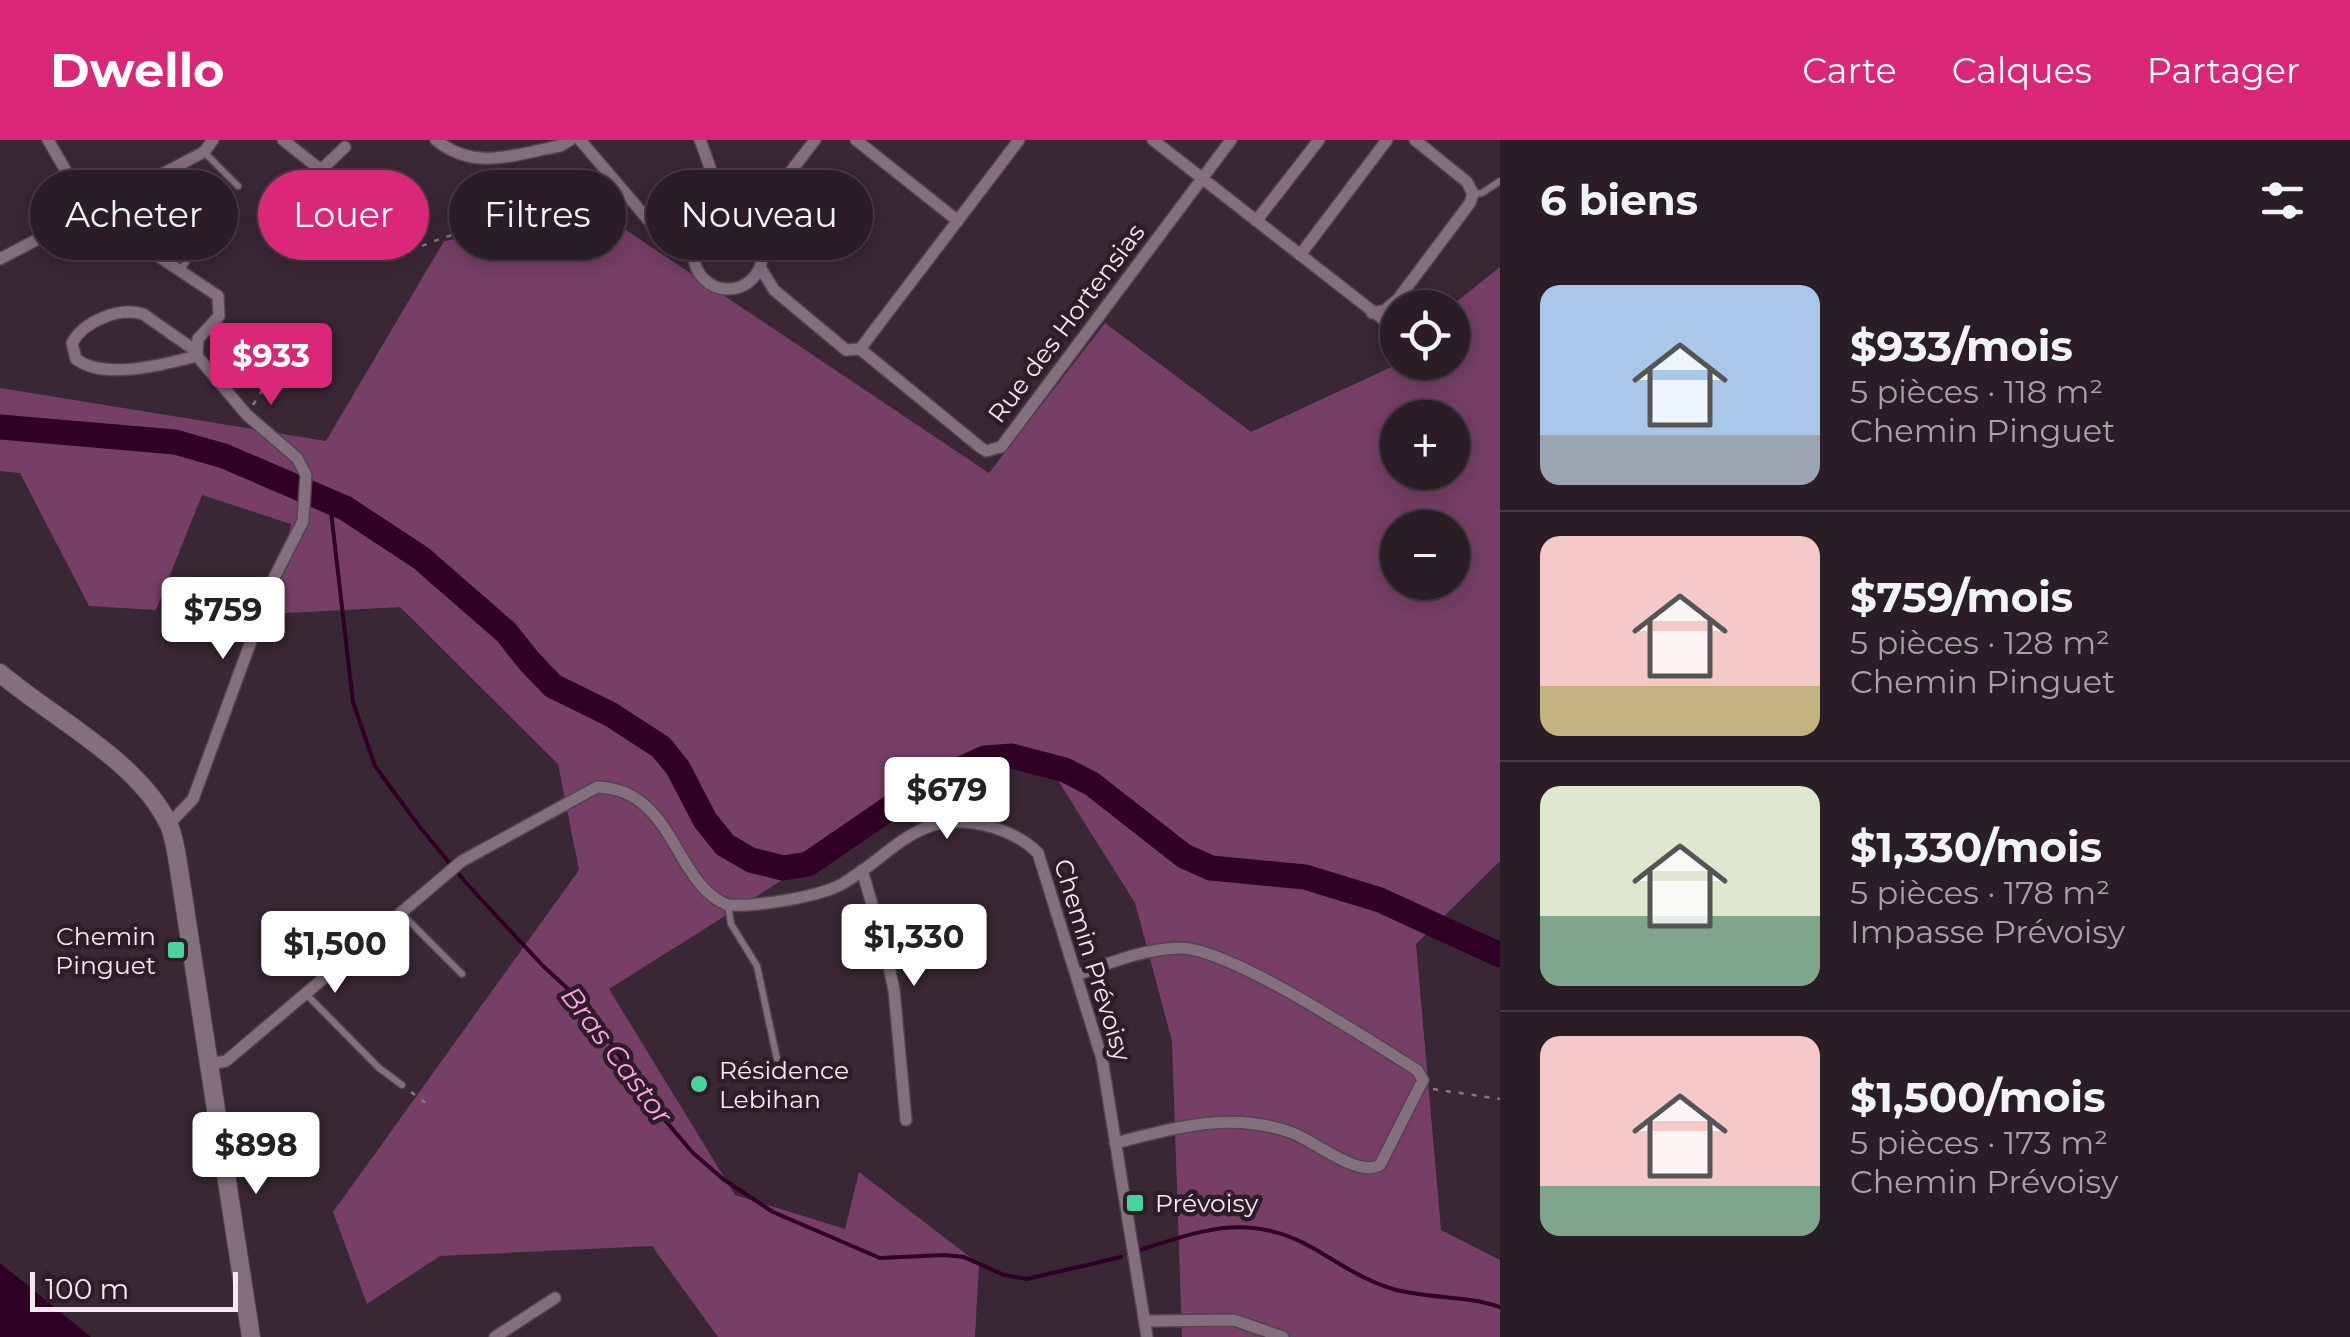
<!DOCTYPE html>
<html lang="fr">
<meta charset="utf-8">
<style>
body{margin:0;font-family:Montserrat,sans-serif;background:#372a32;color:#f1f3f6;height:100vh;display:flex;flex-direction:column;font-size:38px;white-space:nowrap}
*{box-sizing:border-box;margin:0}
p{font-size:32px;color:#a6a2a7}
.icon{flex:none;width:55px;height:55px;fill:none;stroke:currentColor;stroke-width:2;stroke-linecap:round;stroke-linejoin:round}
.map{position:relative;flex:1;overflow:hidden}
.details{display:flex;flex-direction:column;background:#2b1d26;width:850px}
.details>*{flex:none}
.banner{position:absolute;left:30px;top:30px;width:950px;height:90px;display:flex;gap:20px}
.tools{position:absolute;left:1380px;top:150px;display:grid;gap:20px}
.tools a{display:grid;place-items:center;width:90px;height:90px;border-radius:50%;background:#2b1d26;box-shadow:0 5px 25px #0003,0 0 0 2px #473b43;font-size:50px}
.scale{position:absolute;left:30px;bottom:25px;width:208px;box-sizing:border-box;padding-left:10px;border:5px solid #f5e9f0;border-top:0;font-size:28px;line-height:35px;white-space:nowrap;color:#f5e9f0;-webkit-text-stroke:8px #2e1d29;paint-order:stroke}
.price{position:absolute;translate:-50% -85px;padding:0 22px;border-radius:10px;background:#fff;color:#222;font-size:32px;line-height:65px;filter:drop-shadow(0 2px 5px #0008)}
.price::after{content:'';position:absolute;left:50%;top:60px;width:30px;height:22px;margin-left:-15px;background:inherit;clip-path:polygon(0 0,100% 0,50% 100%)}
.price.current{background:#db2777;color:#fff}
ul{padding:0;list-style:none}
li{display:flex;align-items:center;gap:30px;height:250px;padding:0 40px}
li+li{border-top:2px solid #473b43}
li span{display:grid;place-items:center;flex:none;width:280px;height:200px;border-radius:20px;color:#555}
li>.icon{margin-inline-start:auto}
span .icon{width:120px;height:120px;fill:#fffc;stroke-width:1}
li b{font-size:42px}
h2{display:flex;justify-content:space-between;align-items:center;height:120px;padding:0 40px;font-size:42px}
.tag{padding:0 35px;border-radius:45px;background:#2b1d26;box-shadow:0 5px 25px #0003,0 0 0 2px #473b43;font-size:35px;line-height:90px}
.tag.current{background:#db2777;color:#fff}
header{display:flex;align-items:center;gap:60px;box-sizing:border-box;height:140px;padding:0 50px;background:#db2777;color:#fff}
header strong{font-size:48px}
nav{display:flex;gap:55px;margin-inline-start:auto;font-size:35px}
main{display:flex;flex:1;min-height:0}
.map>svg:first-child{display:block}
.forest{fill:#773f66;fill-rule:evenodd}
.water{fill:#2f0024}
.lines{fill:none;stroke-linecap:round;stroke-linejoin:round}
.stream{stroke:#2f0024;stroke-width:4}
.river{stroke:#2f0024;stroke-width:25}
.lane-casing{stroke:#52434d;stroke-width:9}
.street-casing{stroke:#52434d;stroke-width:14}
.secondary-casing{stroke:#52434d;stroke-width:20}
.path{stroke:#877781;stroke-width:2.5;stroke-dasharray:5 8;stroke-linecap:butt}
.lane{stroke:#846f7d;stroke-width:6}
.street{stroke:#846f7d;stroke-width:11}
.secondary{stroke:#846f7d;stroke-width:18}
.poi-dot{fill:#48d49d;stroke:#2e1d29;stroke-width:4}
.labels{text-anchor:middle;dominant-baseline:central;stroke-width:9;stroke-linejoin:round;paint-order:stroke}
.street-label{font-size:25px;fill:#f5e9f0;stroke:#2e1d29}
.poi-label{font-size:25px;fill:#f5e9f0;stroke:#2e1d29;text-anchor:start}
.water-label{font-size:28px;font-style:italic;fill:#fda7e2;stroke:#2e1d29}
</style>
<header>
<strong>Dwello</strong>
<nav><a>Carte</a><a>Calques</a><a>Partager</a></nav>
</header>
<main>
<div class="map">
<svg width="1500" height="1197" viewBox="0 0 1500 1197">
<rect width="100%" height="100%" fill="#392733"/>
<path class="forest" d="M599,72L989,333L1105,183L1251,292L1400,223L1452,222L1450,167L1500,127V721L1416,804L1441,1090L1500,1120V1197H1182L1172,901L1135,763L1057,639L1003,624L892,671L609,849L735,1055L845,1089L859,1032L979,1124L975,1197H718L652,1106L440,1116L367,1164L333,1072L579,730L558,624L400,467L271,474L291,384L202,355L156,470L89,466L20,333L0,331V248L326,301L444,101ZM1398,278H1452V332H1398ZM1398,388H1452V442H1398Z"/>
<path class="water" d="M0,1123L91,1197H0Z"/>
<g class="lines">
<path class="stream" d="M330,363L353,562L375,626L419,686L467,744L544,827L589,868L646,958L693,1013L723,1039L773,1072L880,1118L944,1115L964,1117L1004,1135L1027,1139L1121,1117
M1140,1110C1203,1090 1248,1072 1311,1107C1338,1122 1362,1140 1393,1149C1428,1159 1466,1155 1500,1167"/>
<path class="river" d="M0,287L175,302L224,316L345,368L421,418L506,492L529,521L553,546L610,574L661,607L678,628L705,680L725,705L751,720L783,728L808,724L919,648L985,618L1012,616L1065,630L1092,644L1184,716L1211,728L1305,737L1380,760L1500,815"/>
<defs>
<path id="lane" d="M204,12L238,46
M1474,54L1482,53L1500,41
M181,130L210,82
M728,765L731,784L757,826L777,919
M400,772L462,834
M307,855L379,928L402,945"/>
<path id="street" d="M48,0L89,70L218,156L219,176L198,199L197,216L247,275L297,318L306,335L303,381L275,436L193,659L169,684
M283,0L321,30L345,7
M436,0C475,32 515,14 560,6L570,0
M580,0L650,82L674,97L693,117
M700,0C712,30 716,54 734,81
M856,0L958,81
M1153,0L1398,191
M694 115a34 34 0 1 1 68 0a34 34 0 1 1-68 0Z
M1256,81L1319,0
M748,87L815,0
M1300,115L1387,0
M0,119L204,12L213,0
M760,127L774,150L846,210L860,209
M1372,173L1385,170L1398,159L1470,63L1473,54L1467,42L1415,0
M860,209L980,307L986,311L1001,307L1231,0
M860,209L1019,0
M196,211L143,174C119,167 84,181 72,203L76,219C105,241 165,224 197,216
M862,730L886,813L894,850L906,980
M1076,835C1110,823 1143,809 1179,808C1227,806 1370,901 1417,930L1423,940L1380,1025C1357,1038 1314,1000 1290,992C1229,971 1175,988 1115,1003
M210,924L226,921L462,721L597,647C675,649 674,745 728,765C755,767 819,757 842,744C894,714 917,669 984,685C1005,690 1023,698 1038,713L1102,919L1147,1197
M1144,1181L1234,1180L1283,1197
M495,1197L555,1158"/>
<path id="secondary" d="M0,533C53,578 139,621 169,685C174,697 176,711 178,723L251,1197"/>
</defs>
<use href="#lane" class="lane-casing"/>
<use href="#street" class="street-casing"/>
<use href="#secondary" class="secondary-casing"/>
<path class="path" d="M387,90L409,103L422,106C481,81 548,76 607,49
M253,265L291,205
M1433,949L1500,959
M411,952L427,964"/>
<use href="#lane" class="lane"/>
<use href="#street" class="street"/>
<use href="#secondary" class="secondary"/>
</g>
<g class="poi-dot">
<rect x="166" y="800" width="20" height="20" rx="5"/>
<circle cx="699" cy="944" r="10"/>
<rect x="1125" y="1053" width="20" height="20" rx="5"/>
</g>
<g class="labels">
<g class="street-label">
<text transform="translate(1066 183) rotate(-53)">Rue des Hortensias</text>
<text transform="translate(1093 820) rotate(73)">Chemin Prévoisy</text>
</g>
<g class="poi-label">
<text x="156" y="796" text-anchor="end">Chemin<tspan x="156" dy="29">Pinguet</tspan></text>
<text x="719" y="930">Résidence<tspan x="719" dy="29">Lebihan</tspan></text>
<text x="1155" y="1063">Prévoisy</text>
</g>
<g class="water-label">
<text transform="translate(617 915) rotate(53)">Bras Castor</text>
</g>
</g>
</svg>
<div class="tools">
<a><svg class="icon" aria-label="locate" viewBox="0 0 24 24"><circle cx="12" cy="12" r="6"/><path d="M12 2v4M12 18v4M2 12h4M18 12h4"/></svg></a>
<a>+</a>
<a>−</a>
</div>
<div class="scale">100 m</div>
<b class="price current" style="left:271px;top:268px">$933</b>
<b class="price" style="left:223px;top:522px">$759</b>
<b class="price" style="left:947px;top:702px">$679</b>
<b class="price" style="left:914px;top:849px">$1,330</b>
<b class="price" style="left:335px;top:856px">$1,500</b>
<b class="price" style="left:256px;top:1057px">$898</b>
<div class="banner">
<a class="tag">Acheter</a>
<a class="tag current">Louer</a>
<a class="tag">Filtres</a>
<a class="tag">Nouveau</a>
</div>
</div>
<section class="details">
<h2>6 biens<svg class="icon" aria-label="filters" viewBox="0 0 24 24"><path d="M4 7h16M4 17h16"/><circle cx="9" cy="7" r="2"/><circle cx="15" cy="17" r="2"/></svg></h2>
<ul>
<li><span style="background:linear-gradient(#a9c7e8 75%,#9aa5b1 0)"><svg class="icon" aria-label="home" viewBox="0 0 24 24"><path d="M3 11l9-7 9 7M6 9v11h12V9"/></svg></span><div><b>$933/mois</b><p>5 pièces · 118 m²</p><p>Chemin Pinguet</p></div></li>
<li><span style="background:linear-gradient(#f6c9c9 75%,#c2b280 0)"><svg class="icon" aria-label="home" viewBox="0 0 24 24"><path d="M3 11l9-7 9 7M6 9v11h12V9"/></svg></span><div><b>$759/mois</b><p>5 pièces · 128 m²</p><p>Chemin Pinguet</p></div></li>
<li><span style="background:linear-gradient(#dfe7d0 65%,#7fa58c 0)"><svg class="icon" aria-label="home" viewBox="0 0 24 24"><path d="M3 11l9-7 9 7M6 9v11h12V9"/></svg></span><div><b>$1,330/mois</b><p>5 pièces · 178 m²</p><p>Impasse Prévoisy</p></div></li>
<li><span style="background:linear-gradient(#f6c9c9 75%,#7fa58c 0)"><svg class="icon" aria-label="home" viewBox="0 0 24 24"><path d="M3 11l9-7 9 7M6 9v11h12V9"/></svg></span><div><b>$1,500/mois</b><p>5 pièces · 173 m²</p><p>Chemin Prévoisy</p></div></li>
</ul>
</section>
</main>
